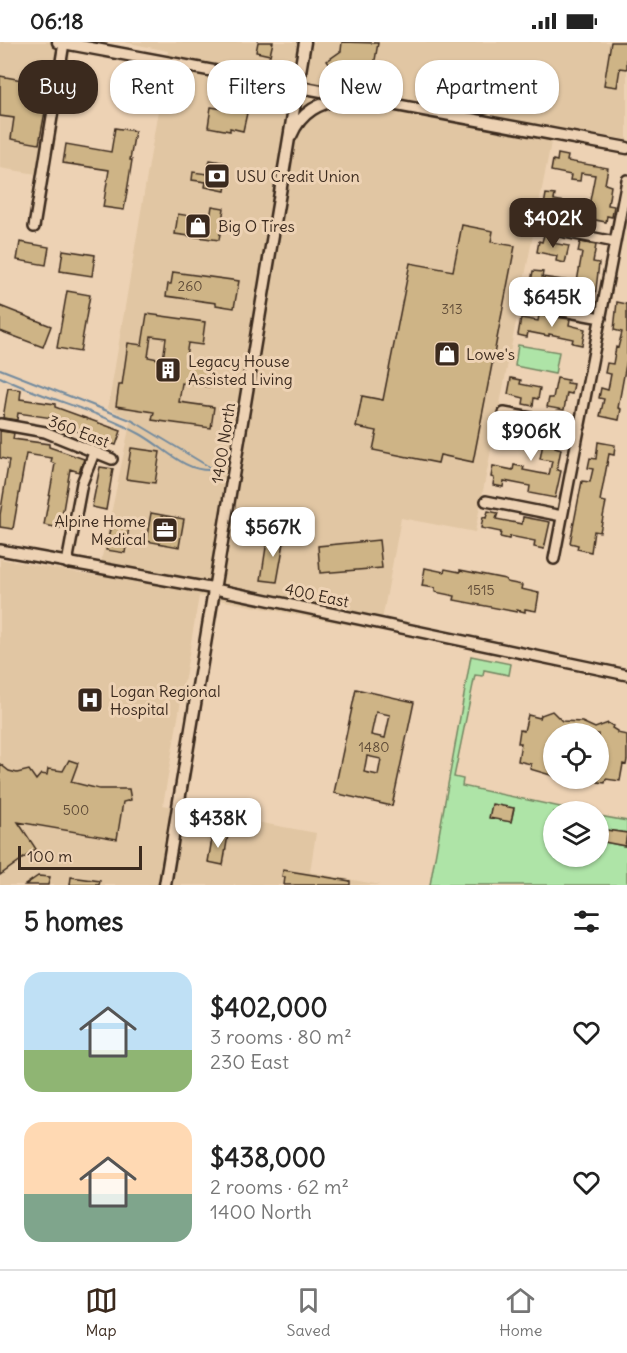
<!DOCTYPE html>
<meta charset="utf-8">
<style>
body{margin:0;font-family:Delius,sans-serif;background:#f6f6f6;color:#222;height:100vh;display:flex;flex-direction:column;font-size:22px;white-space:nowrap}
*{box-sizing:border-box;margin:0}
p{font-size:20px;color:#767676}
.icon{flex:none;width:33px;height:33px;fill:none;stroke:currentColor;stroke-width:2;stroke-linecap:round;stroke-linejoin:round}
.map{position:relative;height:843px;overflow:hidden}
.panel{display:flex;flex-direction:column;background:#fff;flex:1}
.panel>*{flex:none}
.guide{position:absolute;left:18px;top:18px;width:591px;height:54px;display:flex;gap:12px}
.fabs{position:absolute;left:543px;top:681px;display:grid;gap:12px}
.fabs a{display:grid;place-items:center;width:66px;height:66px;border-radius:50%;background:#fff;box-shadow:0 2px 4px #0004;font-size:30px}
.scale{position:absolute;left:18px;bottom:15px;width:124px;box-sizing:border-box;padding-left:6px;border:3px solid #3b2a1e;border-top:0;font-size:16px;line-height:21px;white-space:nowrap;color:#3b2a1e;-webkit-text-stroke:4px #edd2b4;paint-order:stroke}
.price{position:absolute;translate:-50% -51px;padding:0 14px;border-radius:12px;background:#fff;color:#222;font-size:20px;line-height:39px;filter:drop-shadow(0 2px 3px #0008)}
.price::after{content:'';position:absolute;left:50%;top:36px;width:18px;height:14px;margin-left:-9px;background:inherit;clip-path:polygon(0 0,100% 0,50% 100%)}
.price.active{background:#3b2a1e;color:#fff}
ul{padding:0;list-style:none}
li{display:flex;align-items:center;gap:18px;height:150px;padding:0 24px}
li span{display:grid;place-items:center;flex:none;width:168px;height:120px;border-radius:18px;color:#555}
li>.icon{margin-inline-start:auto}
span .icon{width:72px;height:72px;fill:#fffc;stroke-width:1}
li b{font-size:26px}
h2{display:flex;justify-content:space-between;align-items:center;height:72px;padding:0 24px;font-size:26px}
.chip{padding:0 21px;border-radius:24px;background:#fff;box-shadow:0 2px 4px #0004;font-size:21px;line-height:54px}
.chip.active{background:#3b2a1e;color:#fff}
.status{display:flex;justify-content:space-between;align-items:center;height:42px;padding:0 30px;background:#fff;direction:ltr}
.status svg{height:16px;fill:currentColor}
.dock{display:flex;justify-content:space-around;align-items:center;height:84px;border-top:2px solid #e0e0e0;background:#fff;font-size:16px;color:#767676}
.dock a{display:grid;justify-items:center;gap:3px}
.dock .active{color:#3b2a1e}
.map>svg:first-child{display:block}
.built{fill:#e1c6a3}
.green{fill:#aee4a7;stroke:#748762;stroke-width:1.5;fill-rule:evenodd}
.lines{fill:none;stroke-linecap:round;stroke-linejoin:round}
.stream{stroke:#738b9f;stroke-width:2}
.building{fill:#ceb486;stroke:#3b2a1e;stroke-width:1.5;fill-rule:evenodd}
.minor-casing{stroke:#3b2a1e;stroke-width:14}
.major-casing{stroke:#3b2a1e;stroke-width:15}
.minor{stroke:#edd2b4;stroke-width:9}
.major{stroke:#edd2b4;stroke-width:10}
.labels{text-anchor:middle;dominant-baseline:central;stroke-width:6;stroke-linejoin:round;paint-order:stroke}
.number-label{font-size:14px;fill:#604c38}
.poi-label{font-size:16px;fill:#3b2a1e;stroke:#edd2b4;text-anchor:start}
.street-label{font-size:16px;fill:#3b2a1e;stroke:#edd2b4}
</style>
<div class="status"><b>06:18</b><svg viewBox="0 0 49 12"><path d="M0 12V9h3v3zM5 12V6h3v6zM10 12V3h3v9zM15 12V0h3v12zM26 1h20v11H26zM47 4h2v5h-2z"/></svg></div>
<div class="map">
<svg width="627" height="843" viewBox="0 0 627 843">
<rect width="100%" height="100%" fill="#edd2b4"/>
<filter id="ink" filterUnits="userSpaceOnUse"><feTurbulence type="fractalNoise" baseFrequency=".0167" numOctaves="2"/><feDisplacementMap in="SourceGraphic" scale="12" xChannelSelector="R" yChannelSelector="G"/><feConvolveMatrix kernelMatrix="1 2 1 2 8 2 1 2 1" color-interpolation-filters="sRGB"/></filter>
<g filter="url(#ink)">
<path class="built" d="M0,0H73L49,134L0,126Z
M124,0H627V98L554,85L475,490L401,476L380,589L199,554L163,763L316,791L310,830L380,843H0V517L98,534L131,377L108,366L168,9Z"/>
<path class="green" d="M518,303L559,310L555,332L515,324Z
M471,614L511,622L509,633L484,628L483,634L475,633L454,735L463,737L462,744L579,769L554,770V814H598L599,799L625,804L627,791L599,787V774L627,779V843H430ZM492,763L514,766L511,780L490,776Z"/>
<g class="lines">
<path class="stream" d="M0,327L133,379L216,429
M0,335C45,357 96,368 140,392C164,405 184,430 212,428"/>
</g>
<path class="building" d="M258,0H273L270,13L256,10Z
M342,0L378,1L374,24L346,20L334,29L327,19L341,9Z
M611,0H627V27L620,26L617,45L604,43Z
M0,34L50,43L39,102L11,97L14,76L0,74Z
M211,65L247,71L243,89L230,86V89L208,85Z
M115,86L135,89L130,118H132L124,168L103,165L109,128L63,121L66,102L111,110Z
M558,112L568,114L567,119L608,126L605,142L611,144L608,163L614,164L612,175L607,174L606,180L590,177L589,183L579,181L558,177L559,171L543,169L546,152L555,153L554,158L589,164L595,133L581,131L580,139L570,138L571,133L551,129L553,118L557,119Z
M210,118L227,121L226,126H229L227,137H231L230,144L226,143L225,149L205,145L206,140L192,138L193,130L207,132Z
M212,164L224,166L219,198L175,192L178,172L210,177Z
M462,183L493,189L491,200L515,204L473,420L440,413L438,421L373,408L377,389L356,385L362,354L383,358L410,221L453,229Z
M544,193L553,195L552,201L569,204L565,221L556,219L557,214L537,210L539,199L542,200Z
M20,200L49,205L46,223L17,218Z
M580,200L596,203L593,220L599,221L595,256L579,253L578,259L568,258L569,252L556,249L555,256L545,255L546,249L530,245L533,229L543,230L542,235L577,240L582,211L578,210Z
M63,208L95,213L92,234L60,229Z
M173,230L239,239L234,266L216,263V261L166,254L168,242H171Z
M67,249L90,253L80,310L57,306Z
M617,260L627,262V317L618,366L621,367L619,378L600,374L604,357L599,356L601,346L608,348L611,332L605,331L607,321L613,322L616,305L618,306L622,290L614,288Z
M0,264L51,284L43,305L0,289Z
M147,272L205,280L202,303L188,301L185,321L211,324L209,345L182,341L179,360L214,365L211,386L152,378L154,370L116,364L119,343H122L128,301L142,303ZM151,294L166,296L163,318L148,315Z
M539,273L570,277L569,283L585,287L582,303L572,301L573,297L549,292V294L528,290L527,295L518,293L521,276L538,279Z
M511,336L521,338L520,342L540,346L538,357L534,356L533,364L523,362L524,356L508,352Z
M557,336L568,338L567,341L574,342L572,352L567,351L564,368L547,365L549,356H553Z
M8,346L21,348L20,357L55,362V365L121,389L116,403L58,382L60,377L18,371L17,378L3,376Z
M519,384L558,389L555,405L561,407L557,428L561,429L555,456L529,451L530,444L504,439L503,445L493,443L494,436L491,435L493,424L513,428L514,423L524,425L523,428L549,433L552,419L540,417L544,396L532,394L530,405L509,401L508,406L499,404L502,387L518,390Z
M0,389L14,391L13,397L49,402V405L84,417L79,430L70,427L60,486L44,483L55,422L51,420L52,416L26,412L13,487L0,485V473L9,418L0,416Z
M598,400L615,403L614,413L609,412L600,459L606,460L600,490L594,489L591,510L577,507L578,503L570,501L582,439L590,440L593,427L588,426L590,416L596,417Z
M131,406L160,410L155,441L126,437Z
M100,425L113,427L106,468L92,465Z
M488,469L498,471L496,477L522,482L523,475L550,480L544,507L534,505L535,499L510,494L509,497L500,495L501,490L481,486L483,475L486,476Z
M151,471L184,477L179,505L146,499Z
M111,482L129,485L125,511L106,508Z
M268,492L285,495L277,540L261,538Z
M379,498L382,526L320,531L318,504Z
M425,526L444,530L445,527L460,530V528L505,537L507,540L522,543L521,547L539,551L536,569L525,567V570L517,568V570L454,558L455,554L435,550V546L422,544Z
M356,647L414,660L392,764L334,751ZM376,670L390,673L385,696L371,693ZM367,714L381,717L378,733L364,730Z
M552,669L562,679L582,680L595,686L608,681L613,684L612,686L617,689V691L627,693V718L626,723L623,722L620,739L606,737L605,741L598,740V692H554V734L530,727L531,722L518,719L521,701H518L520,688L524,689L528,673L540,676L541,673Z
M69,718L78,721L71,740L99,747H129L131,758L123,760L117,797L18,780L36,807L0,833V722L9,729L17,731L29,728L36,738L41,732L47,733L48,727L63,729Z
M492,762L514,766L511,780L489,776Z
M606,788L627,791L625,804L604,800Z
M213,791L228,793L223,823L208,820Z
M283,828L350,839V843H284L285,835H282Z
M38,834L50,835L48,843H25Z
M71,835L100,839L99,843H70Z"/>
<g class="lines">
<defs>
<path id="minor" d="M34,185L64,1
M539,185L615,200
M526,262L601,276
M504,371L580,385
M0,382L45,390L112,417
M486,459L562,474
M0,508L215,547L627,633
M554,517L627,138
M67,521L82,441L94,411"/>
<path id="major" d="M58,0L627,106
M291,94C301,69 320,61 344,56
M165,843L305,0"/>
</defs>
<use href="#minor" class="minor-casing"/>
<use href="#major" class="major-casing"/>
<use href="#minor" class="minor"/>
<use href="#major" class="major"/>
</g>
</g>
<defs>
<symbol id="bank-square" viewBox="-11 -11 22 22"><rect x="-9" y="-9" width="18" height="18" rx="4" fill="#3b2a1e" stroke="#edd2b4"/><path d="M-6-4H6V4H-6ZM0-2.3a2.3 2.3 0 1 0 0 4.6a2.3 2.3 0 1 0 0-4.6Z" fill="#fff"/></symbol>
<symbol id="shop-square" viewBox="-11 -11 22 22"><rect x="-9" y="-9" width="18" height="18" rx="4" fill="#3b2a1e" stroke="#edd2b4"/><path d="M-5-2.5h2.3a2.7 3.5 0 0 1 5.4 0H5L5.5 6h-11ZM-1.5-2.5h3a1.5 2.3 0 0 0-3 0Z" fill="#fff"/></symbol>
<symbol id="building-square" viewBox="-11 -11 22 22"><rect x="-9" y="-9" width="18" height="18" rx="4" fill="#3b2a1e" stroke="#edd2b4"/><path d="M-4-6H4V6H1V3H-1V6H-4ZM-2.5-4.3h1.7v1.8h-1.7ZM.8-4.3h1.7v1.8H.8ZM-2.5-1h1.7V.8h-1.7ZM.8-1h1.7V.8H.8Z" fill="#fff"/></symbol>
<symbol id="office-square" viewBox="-11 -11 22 22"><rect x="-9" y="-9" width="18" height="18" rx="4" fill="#3b2a1e" stroke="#edd2b4"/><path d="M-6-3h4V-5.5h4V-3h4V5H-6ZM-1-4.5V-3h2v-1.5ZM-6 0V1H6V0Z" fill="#fff"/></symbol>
<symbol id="hospital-square" viewBox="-11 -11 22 22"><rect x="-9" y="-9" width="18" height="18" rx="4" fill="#3b2a1e" stroke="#edd2b4"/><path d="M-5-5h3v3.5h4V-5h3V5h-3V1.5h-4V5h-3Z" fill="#fff"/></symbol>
</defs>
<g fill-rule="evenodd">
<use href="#bank-square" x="202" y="119" width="30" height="30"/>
<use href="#shop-square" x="183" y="169" width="30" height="30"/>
<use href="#shop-square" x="432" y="297" width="30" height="30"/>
<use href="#building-square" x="153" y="313" width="30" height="30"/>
<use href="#office-square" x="150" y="473" width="30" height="30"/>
<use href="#hospital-square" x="75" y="643" width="30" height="30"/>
</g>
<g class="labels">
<g class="number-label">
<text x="190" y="244">260</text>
<text x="452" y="267">313</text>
<text x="481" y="548">1515</text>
<text x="374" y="705">1480</text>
<text x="76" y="768">500</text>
</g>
<g class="poi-label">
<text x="236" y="134">USU Credit Union</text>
<text x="218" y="184">Big O Tires</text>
<text x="466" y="312">Lowe's</text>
<text x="188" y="319">Legacy House<tspan x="188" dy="18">Assisted Living</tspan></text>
<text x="146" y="479" text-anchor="end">Alpine Home<tspan x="146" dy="18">Medical</tspan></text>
<text x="110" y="649">Logan Regional<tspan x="110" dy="18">Hospital</tspan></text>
</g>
<g class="street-label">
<text transform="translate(79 389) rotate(21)">360 East</text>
<text transform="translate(223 401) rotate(-81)">1400 North</text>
<text transform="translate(317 553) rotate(12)">400 East</text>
</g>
</g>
</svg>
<div class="fabs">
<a><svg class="icon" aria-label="locate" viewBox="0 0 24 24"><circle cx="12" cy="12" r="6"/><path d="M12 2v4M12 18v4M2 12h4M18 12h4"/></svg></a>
<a><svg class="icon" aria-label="layers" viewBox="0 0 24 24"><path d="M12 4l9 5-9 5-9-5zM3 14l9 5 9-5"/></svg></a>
</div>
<div class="scale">100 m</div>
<b class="price active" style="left:553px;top:207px">$402K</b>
<b class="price" style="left:552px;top:286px">$645K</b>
<b class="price" style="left:531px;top:420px">$906K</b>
<b class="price" style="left:273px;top:516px">$567K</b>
<b class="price" style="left:218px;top:807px">$438K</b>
<div class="guide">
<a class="chip active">Buy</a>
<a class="chip">Rent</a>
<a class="chip">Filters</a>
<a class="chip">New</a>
<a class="chip">Apartment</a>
</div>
</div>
<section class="panel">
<h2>5 homes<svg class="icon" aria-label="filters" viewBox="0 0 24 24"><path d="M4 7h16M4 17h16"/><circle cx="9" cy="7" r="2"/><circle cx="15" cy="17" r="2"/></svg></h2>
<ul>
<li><span style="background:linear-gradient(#bfe0f5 65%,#8fb573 0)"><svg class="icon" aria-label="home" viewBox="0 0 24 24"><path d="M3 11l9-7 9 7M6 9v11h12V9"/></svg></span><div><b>$402,000</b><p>3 rooms · 80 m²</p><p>230 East</p></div><svg class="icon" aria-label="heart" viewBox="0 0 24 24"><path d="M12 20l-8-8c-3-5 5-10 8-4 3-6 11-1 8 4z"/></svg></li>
<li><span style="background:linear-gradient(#ffd9b3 60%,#7fa58c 0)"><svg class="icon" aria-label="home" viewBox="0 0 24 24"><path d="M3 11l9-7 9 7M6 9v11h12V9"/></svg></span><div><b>$438,000</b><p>2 rooms · 62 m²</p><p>1400 North</p></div><svg class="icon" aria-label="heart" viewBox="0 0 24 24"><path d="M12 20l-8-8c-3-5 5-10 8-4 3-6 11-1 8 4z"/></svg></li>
</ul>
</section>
<nav class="dock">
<a class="active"><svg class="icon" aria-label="map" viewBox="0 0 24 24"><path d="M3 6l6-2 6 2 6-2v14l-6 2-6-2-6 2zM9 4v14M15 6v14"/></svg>Map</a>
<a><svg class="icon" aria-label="saved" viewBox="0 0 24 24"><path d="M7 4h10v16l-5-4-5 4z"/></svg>Saved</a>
<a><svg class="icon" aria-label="home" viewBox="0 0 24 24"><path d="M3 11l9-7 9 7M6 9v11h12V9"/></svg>Home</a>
</nav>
